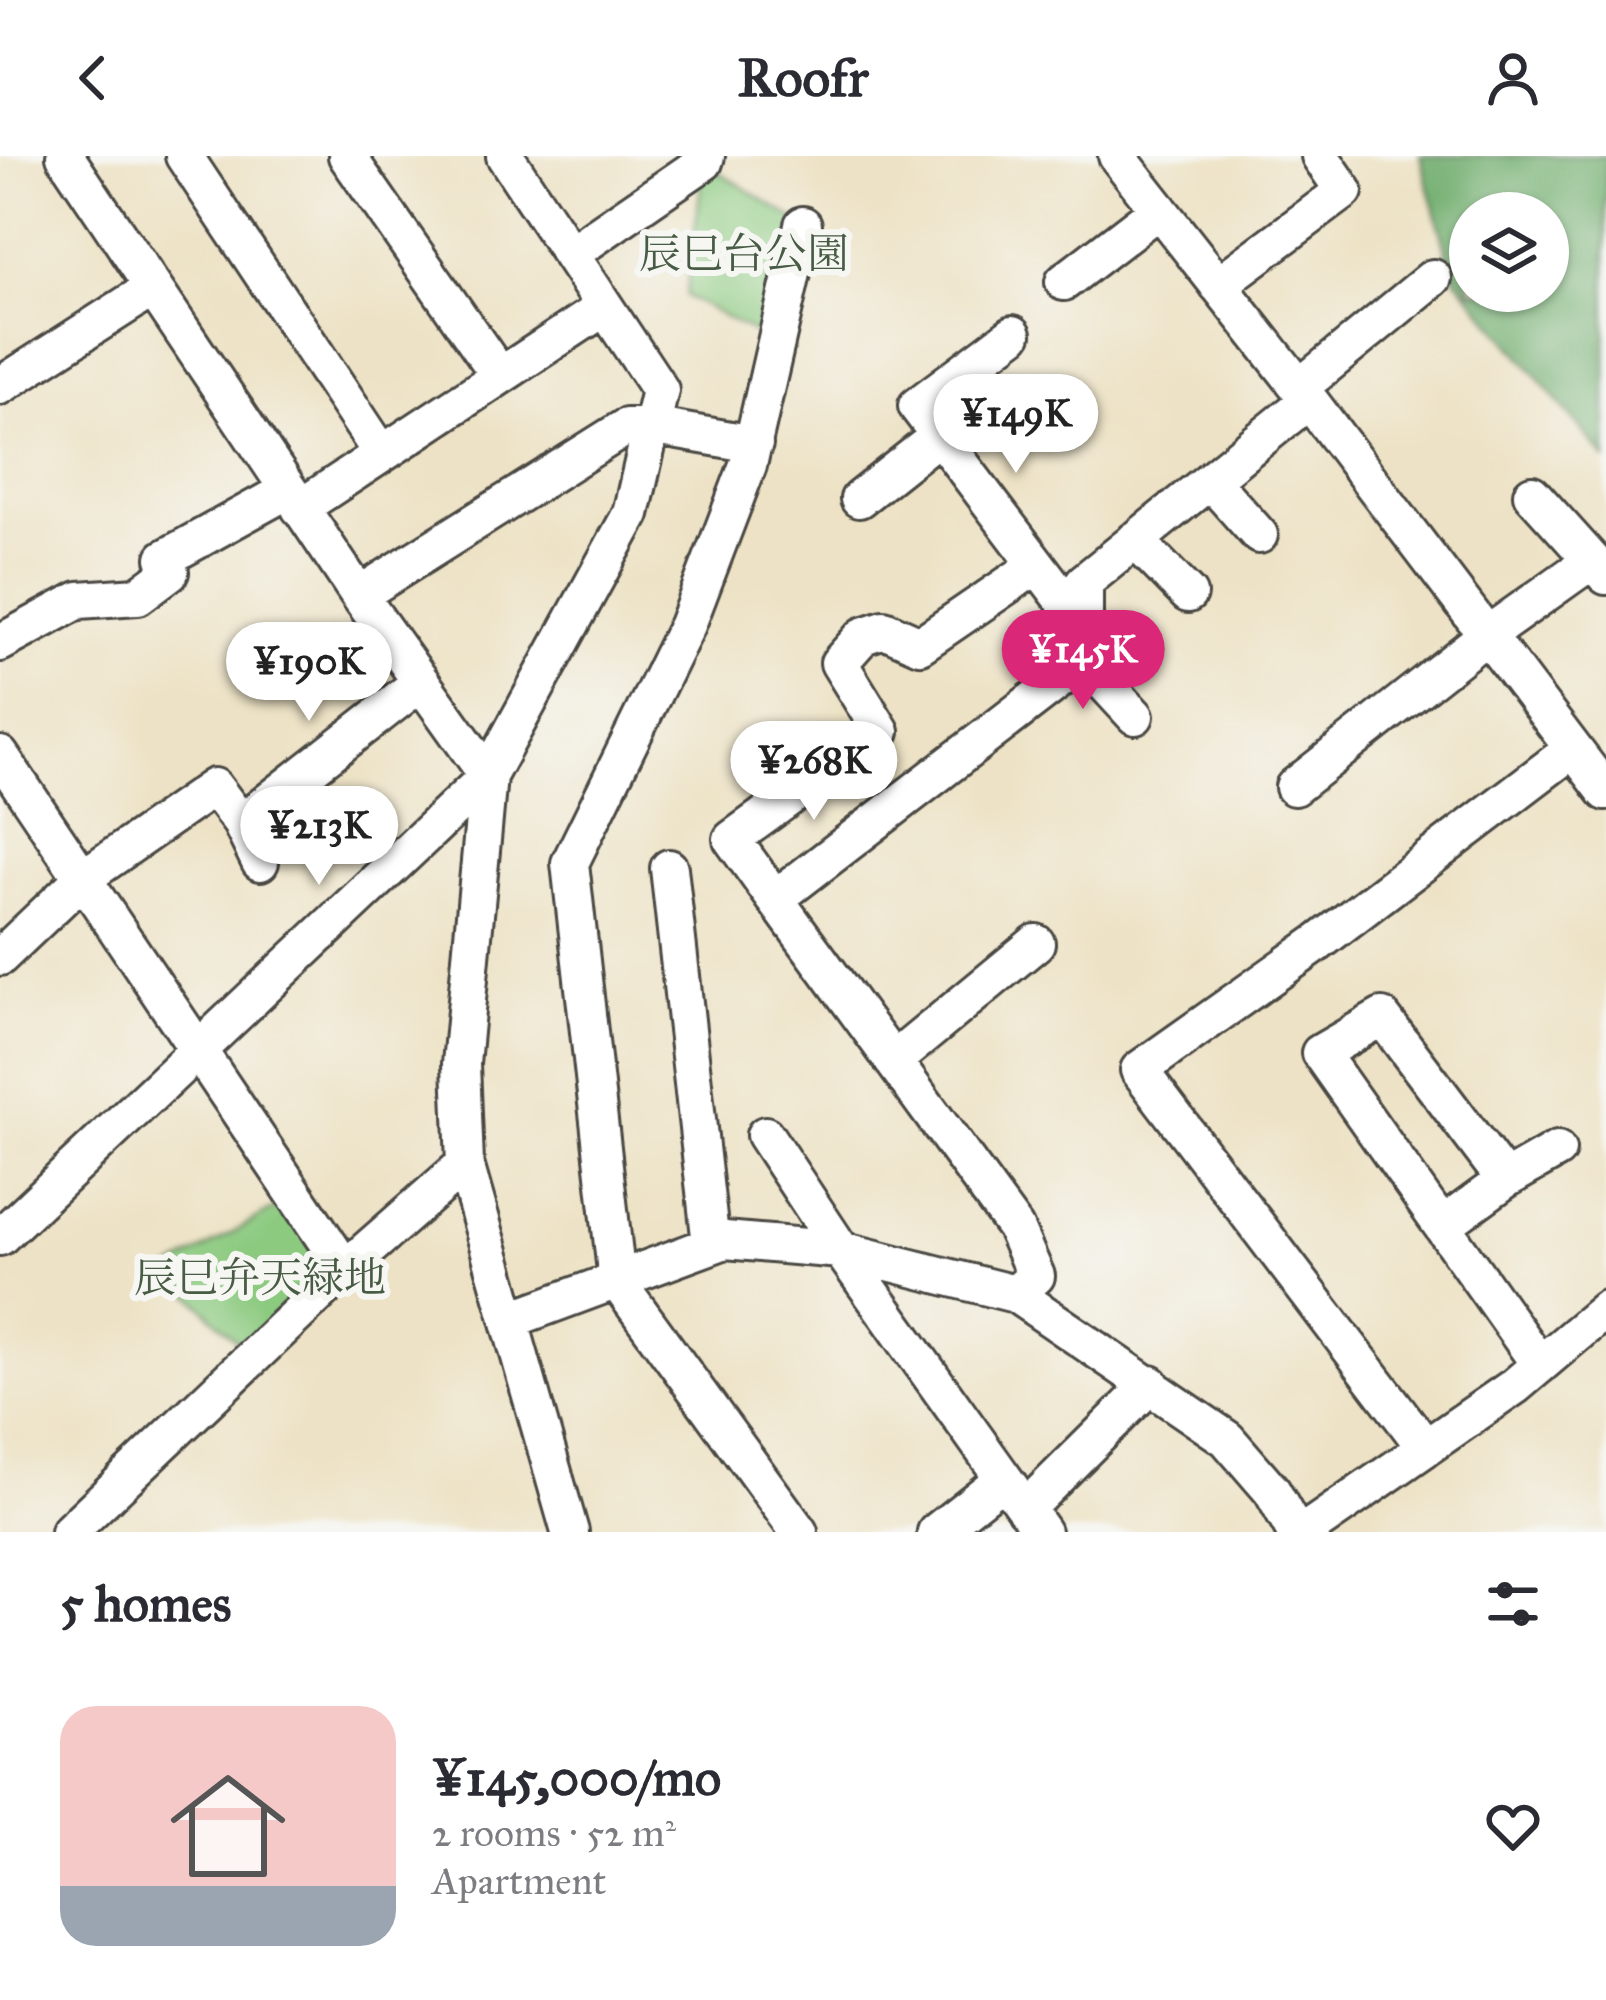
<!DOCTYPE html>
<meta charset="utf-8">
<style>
body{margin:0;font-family:"IM FELL Great Primer","Noto Serif JP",serif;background:#f7f7f7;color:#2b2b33;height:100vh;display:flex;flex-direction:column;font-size:45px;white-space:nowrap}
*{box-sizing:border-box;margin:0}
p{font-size:39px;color:#7c7c81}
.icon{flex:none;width:66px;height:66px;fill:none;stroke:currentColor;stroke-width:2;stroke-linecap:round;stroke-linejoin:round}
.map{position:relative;height:1376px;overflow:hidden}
.details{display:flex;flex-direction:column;background:#fff;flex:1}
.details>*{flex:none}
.fabs{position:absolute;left:1449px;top:36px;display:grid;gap:24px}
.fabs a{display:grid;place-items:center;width:120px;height:120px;border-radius:50%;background:#fff;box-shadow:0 3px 9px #0004;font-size:60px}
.price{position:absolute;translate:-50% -102px;padding:0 27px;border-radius:42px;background:#fff;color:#222;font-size:39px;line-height:78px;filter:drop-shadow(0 3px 6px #0008)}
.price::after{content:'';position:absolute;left:50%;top:72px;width:36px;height:27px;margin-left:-18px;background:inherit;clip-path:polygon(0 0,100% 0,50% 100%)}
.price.current{background:#db2777;color:#fff}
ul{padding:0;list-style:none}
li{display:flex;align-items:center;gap:36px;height:300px;padding:0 60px}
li+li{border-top:3px solid #e1e1e2}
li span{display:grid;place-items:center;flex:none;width:336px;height:240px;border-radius:36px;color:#555}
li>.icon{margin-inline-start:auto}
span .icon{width:144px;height:144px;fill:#fffc;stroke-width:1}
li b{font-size:51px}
h2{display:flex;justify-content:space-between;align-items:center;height:144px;padding:0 60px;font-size:51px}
header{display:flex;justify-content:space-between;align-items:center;height:156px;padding:0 60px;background:#fff;font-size:54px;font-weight:800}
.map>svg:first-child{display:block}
.green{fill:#8cca80;stroke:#5c7a56;stroke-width:3}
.forest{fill:#71ae6e;stroke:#4e6c4c;stroke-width:3;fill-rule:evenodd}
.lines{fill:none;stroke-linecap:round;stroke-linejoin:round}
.minor-casing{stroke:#484642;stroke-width:42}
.minor{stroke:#fff;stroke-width:36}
.labels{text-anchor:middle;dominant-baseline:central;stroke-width:12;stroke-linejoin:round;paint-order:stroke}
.park-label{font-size:42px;fill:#485b44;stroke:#f6f6f2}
</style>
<header><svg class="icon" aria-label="back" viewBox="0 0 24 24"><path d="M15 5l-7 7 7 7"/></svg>Roofr<svg class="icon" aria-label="person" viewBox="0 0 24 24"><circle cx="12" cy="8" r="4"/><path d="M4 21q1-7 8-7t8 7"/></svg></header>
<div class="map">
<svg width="1606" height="1376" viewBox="0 0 1606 1376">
<rect width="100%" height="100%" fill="#f6f6f2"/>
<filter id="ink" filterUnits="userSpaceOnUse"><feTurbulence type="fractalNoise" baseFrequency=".00833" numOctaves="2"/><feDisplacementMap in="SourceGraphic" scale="24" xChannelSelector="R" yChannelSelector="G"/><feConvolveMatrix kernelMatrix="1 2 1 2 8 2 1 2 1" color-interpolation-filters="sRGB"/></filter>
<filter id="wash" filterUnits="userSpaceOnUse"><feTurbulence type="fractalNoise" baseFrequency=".004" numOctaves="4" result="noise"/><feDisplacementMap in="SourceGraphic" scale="48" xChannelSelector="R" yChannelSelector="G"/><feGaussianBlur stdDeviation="2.7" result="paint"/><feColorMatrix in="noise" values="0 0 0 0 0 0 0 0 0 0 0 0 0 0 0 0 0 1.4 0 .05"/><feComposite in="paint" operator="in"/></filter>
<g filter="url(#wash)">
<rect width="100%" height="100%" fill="#ede2c5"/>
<path class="green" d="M704,6L803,69L776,189L686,140Z
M296,1040L345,1113L253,1201L167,1115Z"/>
<path class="forest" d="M1420,0H1606V303L1453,119ZM1470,57H1548V135H1470Z"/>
</g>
<g filter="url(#ink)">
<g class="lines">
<defs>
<path id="minor" d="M184,0L382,298
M347,0L500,220
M505,0L660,234L631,358L488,620L461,908L465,1008L570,1376
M1117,0L1309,244L1606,636
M570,98L704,6L706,0
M1064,126L1159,53
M1218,129L1344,35L1320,0
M1013,178L917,250L1085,472
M0,230L153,132
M1299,232L1433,122
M1210,324L1259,379
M1532,338L1606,420
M859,343L940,279
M300,352L605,151
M1135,384L1188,438
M359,439L626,271L650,270L754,288
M0,487L79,444L138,440L170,416L165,402L288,334
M1084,505L1135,560
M0,599L345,1113
M1294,631L1487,479L1591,405
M241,667L421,526
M669,712L711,1089
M775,743L732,683L881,575L839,507L863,480L884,473L920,489L1037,409
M0,801L83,722L214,631L241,667L260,706
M893,905L1036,787
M765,979L841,1094L1042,1376
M1505,1024L1382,861L1320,897L1540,1209
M1442,1070L1505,1024L1557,994
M0,1081L488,620L359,439L65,0
M1015,1138L1227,1283L1272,1335L1295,1376
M512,1163L725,1084L841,1094L1015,1138L1036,1120L1015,1072L775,743L1084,505V426L1309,244
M1425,1291L1139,914L1318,787L1573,593
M1025,1353L1151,1228
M69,1376L345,1113L465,1008
M799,1376L617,1125L570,707L687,469L748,309L803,69
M936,1376L1003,1323
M1304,1376L1515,1230L1606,1153"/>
</defs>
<use href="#minor" class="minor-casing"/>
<use href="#minor" class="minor"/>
</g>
</g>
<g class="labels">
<g class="park-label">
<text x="744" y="98">辰巳台公園</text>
<text x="260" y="1122">辰巳弁天緑地</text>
</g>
</g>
</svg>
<div class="fabs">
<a><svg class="icon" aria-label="layers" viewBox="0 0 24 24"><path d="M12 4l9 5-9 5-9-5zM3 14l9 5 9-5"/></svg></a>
</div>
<b class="price" style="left:1016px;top:320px">¥149K</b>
<b class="price current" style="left:1083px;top:556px">¥145K</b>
<b class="price" style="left:309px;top:568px">¥190K</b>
<b class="price" style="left:814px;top:667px">¥268K</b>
<b class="price" style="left:319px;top:732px">¥213K</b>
</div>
<section class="details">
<h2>5 homes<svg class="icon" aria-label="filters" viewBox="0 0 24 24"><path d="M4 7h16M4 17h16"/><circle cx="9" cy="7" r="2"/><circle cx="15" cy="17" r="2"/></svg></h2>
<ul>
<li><span style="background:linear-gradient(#f6c9c9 75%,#9aa5b1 0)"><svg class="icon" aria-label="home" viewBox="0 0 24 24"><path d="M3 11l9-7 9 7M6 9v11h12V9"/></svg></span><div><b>¥145,000/mo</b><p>2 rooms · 52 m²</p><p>Apartment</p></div><svg class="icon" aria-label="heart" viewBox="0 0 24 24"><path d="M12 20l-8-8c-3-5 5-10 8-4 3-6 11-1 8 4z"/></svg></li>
</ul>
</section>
